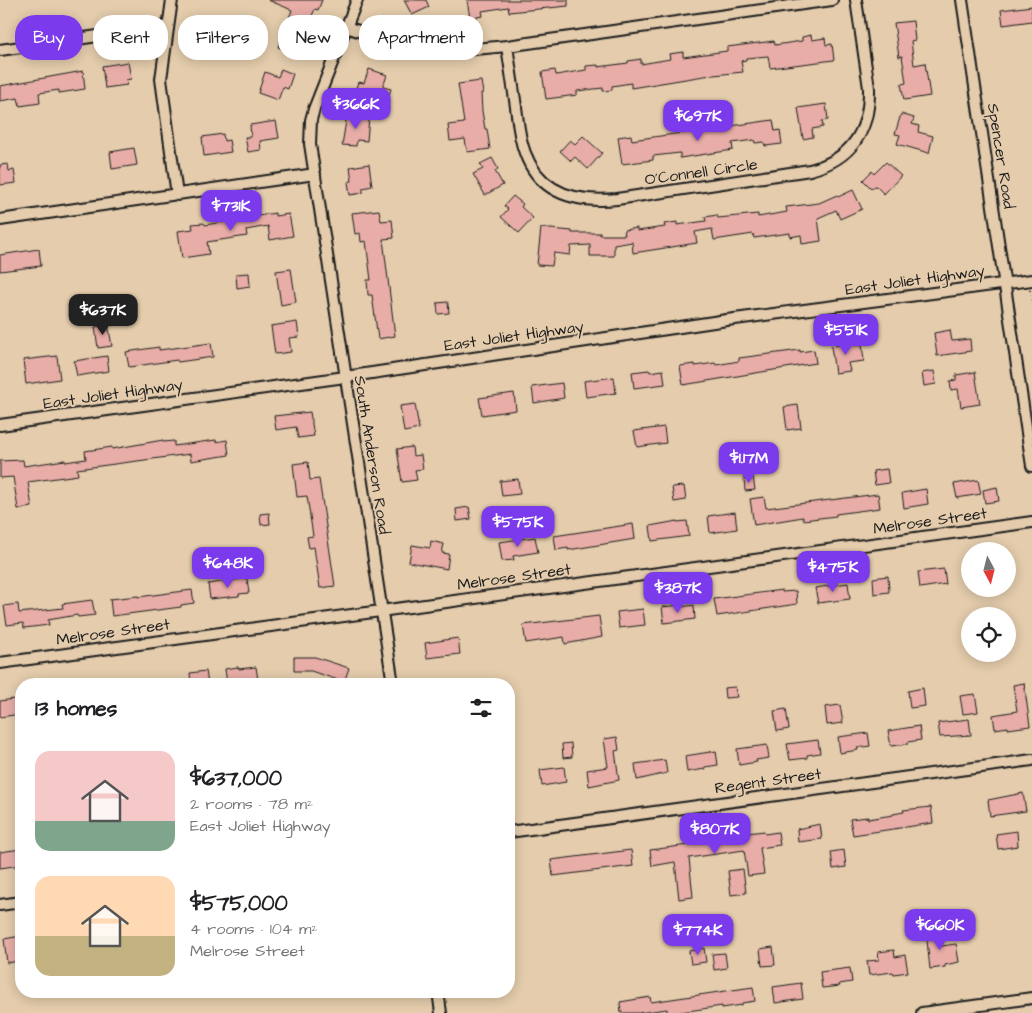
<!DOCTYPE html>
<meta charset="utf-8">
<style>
body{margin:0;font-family:"Architects Daughter",sans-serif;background:#f6f6f6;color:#202124;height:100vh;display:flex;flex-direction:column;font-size:19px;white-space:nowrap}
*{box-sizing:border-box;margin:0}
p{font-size:16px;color:#757577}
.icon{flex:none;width:28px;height:28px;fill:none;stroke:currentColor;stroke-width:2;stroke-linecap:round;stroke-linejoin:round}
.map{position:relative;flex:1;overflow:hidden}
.drawer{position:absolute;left:15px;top:678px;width:500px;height:320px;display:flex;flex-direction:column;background:#fff;border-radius:20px;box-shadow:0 2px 12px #0003}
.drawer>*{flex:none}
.banner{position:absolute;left:15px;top:15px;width:500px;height:45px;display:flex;gap:10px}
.needle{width:32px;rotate:173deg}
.tools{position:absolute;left:961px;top:542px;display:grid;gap:10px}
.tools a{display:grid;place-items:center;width:55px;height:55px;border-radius:50%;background:#fff;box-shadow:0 2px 12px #0003;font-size:25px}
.price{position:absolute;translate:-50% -42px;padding:0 11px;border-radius:10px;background:#7c3aed;color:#fff;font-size:16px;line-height:32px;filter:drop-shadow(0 1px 2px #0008)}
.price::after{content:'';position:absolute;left:50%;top:30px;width:15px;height:11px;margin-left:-8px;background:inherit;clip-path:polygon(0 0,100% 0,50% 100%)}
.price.selected{background:#222;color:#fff}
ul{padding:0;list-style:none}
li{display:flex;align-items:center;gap:15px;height:125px;padding:0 20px}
li span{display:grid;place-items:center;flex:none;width:140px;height:100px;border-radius:15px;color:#555}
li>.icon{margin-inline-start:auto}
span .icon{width:60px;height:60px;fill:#fffc;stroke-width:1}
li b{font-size:21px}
h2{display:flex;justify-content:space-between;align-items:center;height:60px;padding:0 20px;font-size:21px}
.tag{padding:0 18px;border-radius:20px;background:#fff;box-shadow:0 2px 12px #0003;font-size:18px;line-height:45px}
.tag.selected{background:#7c3aed;color:#fff}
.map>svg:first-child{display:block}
.building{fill:#e8ada7;stroke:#1c1c1c}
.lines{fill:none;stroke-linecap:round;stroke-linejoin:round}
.street-casing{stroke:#1c1c1c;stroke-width:14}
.path{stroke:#1c1c1c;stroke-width:2;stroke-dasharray:1 4;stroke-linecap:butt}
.street{stroke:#e4ccac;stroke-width:10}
.labels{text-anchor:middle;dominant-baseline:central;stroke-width:4;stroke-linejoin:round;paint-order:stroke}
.street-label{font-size:16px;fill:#1c1c1c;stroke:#e4ccac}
</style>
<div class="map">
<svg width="1032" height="1013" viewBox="0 0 1032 1013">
<rect width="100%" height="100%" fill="#e4ccac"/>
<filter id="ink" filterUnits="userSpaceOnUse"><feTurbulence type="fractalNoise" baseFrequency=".02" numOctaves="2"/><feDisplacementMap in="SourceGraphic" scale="10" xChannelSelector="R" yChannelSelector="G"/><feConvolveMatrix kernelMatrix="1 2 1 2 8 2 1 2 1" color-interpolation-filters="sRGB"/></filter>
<g filter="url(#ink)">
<path class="building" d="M268,0H322L318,10L315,9L311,18L309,17L300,40L306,42L300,57L278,47L292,10Z
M404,0H426L429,7L412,15Z
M467,0H568V6L509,12L508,7L482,11L483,16L470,18Z
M1032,6V21L1003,25L1001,10Z
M913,21L915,40L911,41L914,65L925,63L930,96L904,100L901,84L906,83L902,56L899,57L894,23Z
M811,35L812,40L825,38L826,45L832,44L834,60L770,68L768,56L746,58V60L741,61L743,72L704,76L631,88V83L612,86V90L603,91V88L577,91V95L546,99L542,72L555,70L556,75L586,70V66L598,65V67L628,63V61L641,59V64L670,59L669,54L683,52V57L727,51V47L774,41L775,45L802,41V37Z
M128,62L131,79L126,80L127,85L105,88L102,66Z
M281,69L293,74L288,89L283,87L278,100L258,93L265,72L278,77Z
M369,69L387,75L383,87L391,89L388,98L379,95L377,102L354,94L358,82L364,83Z
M83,71L85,89L59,93V90L39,93L40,103L20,106L18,98L0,101V86Z
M481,81L483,93H481L482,111L485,129H487L490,149L467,152L465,139L450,141L448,125L464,123L458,84Z
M826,104L828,120L822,121L823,127L812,129L813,137L803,139L798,108Z
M901,114L914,118L912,124L919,126L918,132L933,136L929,153L897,144L900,135L895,134Z
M347,115L369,117L367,141L357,140L356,146L342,145Z
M773,120L775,131L780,130L782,144L765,146L764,142L755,143L754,140L732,143L733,150L680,158V153L653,156V160L622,164L618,137L631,135L632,140Z
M276,121L279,138L260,141L261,150L248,152L245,137H251L250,125Z
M223,134L224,141L229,140L231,152L204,156L202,137Z
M583,136L602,153L588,169L575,157L571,161L560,151L570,140L575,144Z
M134,148L137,165L112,169L110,152Z
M492,158L498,169L495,171L503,185L485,195L473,174L483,169L480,164Z
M886,162L901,176L884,194L876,186L871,188L863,180L872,171L874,174Z
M8,164L9,171L14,170L16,183L0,185V165Z
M369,164L372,186L363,188V193L350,195L348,182L352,181L350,167Z
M853,190L862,209L840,219L836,210L818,218L821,241L802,244L801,235L790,237V233L754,238L753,234L714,240L712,229L695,232L697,243L633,253L632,242L614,245V256H590V245L571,246L570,255L554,253L552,266L537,265L541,228L572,231V233H600V235H625L624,230L637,228V231L665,227L664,224L677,222V225L706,221L705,217L717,215L718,218L758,214V217L787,212L786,207L819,203L837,195L838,197Z
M513,196L523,204L521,207L533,218L519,233L501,217L508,209L504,206Z
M379,210L381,221L392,220L394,238L383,239L395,336L378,339L372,295H368L367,280H371L366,241L361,242L360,233L355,234L352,213Z
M275,213V216L289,214L293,236L270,240L268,226L246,230L247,236L207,242L209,254L182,258L178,231L193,229L192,224L204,223L205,225Z
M39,249L41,266L0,271V255Z
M291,269L296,302L281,305L276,271Z
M249,273L250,286L237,288L236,274Z
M448,302L449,313L438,314L437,303Z
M297,322L299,337L289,338L291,352L275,354L271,326Z
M108,324L112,346L98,348L95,327Z
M950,330L952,341L970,339L971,351L937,356L934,333Z
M211,343L213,357L178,362L177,360L129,367L126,352L159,347V350Z
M847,344V346L862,344L864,361L848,363L850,371L835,373L831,346Z
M800,350V352L814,350L816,363L683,385L680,366L695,364V366L715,363L716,365L739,361V358Z
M57,356L60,379L26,384L23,360Z
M107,356L109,371L77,376L74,361Z
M649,370L650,372L663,370L665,384L634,388L632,372Z
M934,371L936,384L924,386L922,373Z
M975,372L980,404L961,407L958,389L951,390L950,381L956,380V375Z
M614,377L616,393L586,397L584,381Z
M562,383L564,398L534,403L532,387Z
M514,393L516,410L482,415L479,398Z
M415,404L419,429L404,432L400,406Z
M798,405L801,428L787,430L784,407Z
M310,412L314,436L298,438L296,427L276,430L274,416Z
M664,427L666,443L637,447L634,431Z
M163,440V442L174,441V446L216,440V442L227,440L229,455L191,461L190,454L77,469L78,475L28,482L32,507L18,509L13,477L0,478V461L23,460L24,466L65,460V462L86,459L85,451L112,447V449Z
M412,447L413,456L421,455L423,469L415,470L417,480L402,482L397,449Z
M308,462L310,480L319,479L335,586L320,588L314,547L309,548L307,537L313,536L307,496L297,497L293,464Z
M887,469L889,483L875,485L873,471Z
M753,476L755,490L745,491L744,477Z
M518,479L520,494L502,496L500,481Z
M978,480L981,494L957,498L954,484Z
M684,486L686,500L674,502L672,487Z
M997,487L999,501L985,503L983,490Z
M926,489L928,504L904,508L902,493Z
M878,494L880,508L836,514V516L803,520V517L754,525L750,499L764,497L766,508Z
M469,507L471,519L457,521L456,509Z
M735,512L737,529L710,533L708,516Z
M269,513L270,524L261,525L260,514Z
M677,521V522L687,521L689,536L652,541L650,526Z
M633,524L635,539L568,550V548L556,550L554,536Z
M535,537L538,552L513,556L514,560L502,561L499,542Z
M431,541L444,544L442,553L449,554L447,569L409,562L412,545L430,548Z
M944,569L946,584L920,588L918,572Z
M888,576L889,592L874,594L873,578Z
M247,578L249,593L239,594V596L210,599L208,584Z
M848,583L850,599L818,603L815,588Z
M192,590L194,603L181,605V607L112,616L110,599L138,596V597Z
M782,590V592L796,591L797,604L717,616L714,599Z
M92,600L95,615L78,617L77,615L48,620L49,625L24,628L23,623L7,625L4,606L18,604L19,613L63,608L62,604Z
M680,605V607L694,605L695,619L664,623L662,607Z
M643,609L645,625L619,628L617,612Z
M599,616L602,637L565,644L564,637L526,643L523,625Z
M458,638L460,654L427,658L425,643Z
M294,657H315L349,668L344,682L311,671H294Z
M238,667L239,669L256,667L258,680L243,684H227L225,669Z
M206,671L208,684H191L190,673Z
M1024,683L1030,726L1008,729V727L995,729L993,715L1017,711L1013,685Z
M735,687L737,697L725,698L724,688Z
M923,688L925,706L910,708L908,691Z
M975,694L978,712L963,714L960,696Z
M21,698V714L0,717V701Z
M840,705L843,723L827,725L825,707Z
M786,709L789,729L777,731L774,711Z
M969,719L971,735L940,737L938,723Z
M919,726L921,740L908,742V744L891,746L888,731Z
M868,733L870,746L857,748L858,750L840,753L838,737Z
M617,737L619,750L615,751L619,780L589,786L587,770L608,767L604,739Z
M818,740L820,753L807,755V758L790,760L787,744Z
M571,743L572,757L563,758L562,744Z
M767,745L769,758L756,760L757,762L739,765L737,749Z
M716,751L718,765L705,767V769L687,772L685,756Z
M665,760L667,773L637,780L635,764Z
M564,767L566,782L542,786L540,770Z
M1023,793L1026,811L990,816L988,800Z
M931,807L933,823L853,835L850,819L868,817V819L893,815V814L904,812L903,810Z
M820,824L822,839L798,842L797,829Z
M764,831L765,834L778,832L780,845L760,848L764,874L748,876L744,850L689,858L693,897L679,899L675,862L652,866L650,850L696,844V842L706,840V838Z
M1017,831L1018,846L998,849L996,834Z
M21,849V865L0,868V852Z
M631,850L633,866L553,876L551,860Z
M844,850L846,867L833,869L831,852Z
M743,869L746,893L731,895L728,871Z
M938,929L941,946L956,944L959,962L945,965V967L930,969L926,931Z
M21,936V952H18L19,961L7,963L4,939Z
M773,947L775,965L762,966L760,949Z
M704,948L706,962L691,964L689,951Z
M894,950L895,957L905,955L908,972L894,974L893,972L869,975L867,961L879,960L878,952Z
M725,953L727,968L714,970L712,954Z
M850,968L852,982L839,984L840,986L822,988L820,972Z
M801,983L803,999L775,1003L773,987Z
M753,987L755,1001L742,1003V1005L722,1008V1006L674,1013H667V1009L638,1013H621L620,1002L650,997L651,1002Z"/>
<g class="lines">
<defs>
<path id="street" d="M172,0L161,79L177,195
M357,0L314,109L311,120L310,144L393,684
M962,0L1032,466
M346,27L409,47L422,50L453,51L507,46L832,0
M507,46C510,66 513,87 516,107C518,122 519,138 525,153C540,194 577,203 617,199L810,170C852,159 870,130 869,88L856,0
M0,50L168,26
M0,220L315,174
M0,425L345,377L727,320L1032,280
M0,663L1032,522
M509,832L1032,760
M0,905L21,902
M438,991L441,1013
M922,1013L1032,998"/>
</defs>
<use href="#street" class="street-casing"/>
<path class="path" d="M1030,290L1032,300"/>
<use href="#street" class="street"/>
</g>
</g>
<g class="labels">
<g class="street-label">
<text transform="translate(1001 156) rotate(81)">Spencer Road</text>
<text transform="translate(701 172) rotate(-8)">O'Connell Circle</text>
<text transform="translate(915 280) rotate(-8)">East Joliet Highway</text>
<text transform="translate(514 336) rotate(-8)">East Joliet Highway</text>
<text transform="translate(113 394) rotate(-8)">East Joliet Highway</text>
<text transform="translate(372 455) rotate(81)">South Anderson Road</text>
<text transform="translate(930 521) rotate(-8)">Melrose Street</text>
<text transform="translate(514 577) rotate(-8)">Melrose Street</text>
<text transform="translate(113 632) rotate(-8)">Melrose Street</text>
<text transform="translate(768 781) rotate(-8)">Regent Street</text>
</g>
</g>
</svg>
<div class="tools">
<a><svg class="needle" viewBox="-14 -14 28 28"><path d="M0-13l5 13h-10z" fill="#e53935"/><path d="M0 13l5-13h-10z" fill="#757577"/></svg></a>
<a><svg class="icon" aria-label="locate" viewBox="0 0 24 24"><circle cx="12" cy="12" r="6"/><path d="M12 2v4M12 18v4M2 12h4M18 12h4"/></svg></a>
</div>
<b class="price" style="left:356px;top:130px">$366K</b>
<b class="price" style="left:698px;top:142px">$697K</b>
<b class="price" style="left:231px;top:232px">$731K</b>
<b class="price selected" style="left:103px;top:336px">$637K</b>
<b class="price" style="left:846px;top:356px">$551K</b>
<b class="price" style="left:749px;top:484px">$1.17M</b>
<b class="price" style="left:518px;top:548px">$575K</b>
<b class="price" style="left:228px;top:589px">$648K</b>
<b class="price" style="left:833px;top:593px">$475K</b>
<b class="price" style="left:678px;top:614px">$387K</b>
<b class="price" style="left:715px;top:855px">$807K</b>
<b class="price" style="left:940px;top:951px">$660K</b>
<b class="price" style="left:698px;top:956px">$774K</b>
<div class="banner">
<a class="tag selected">Buy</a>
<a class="tag">Rent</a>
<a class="tag">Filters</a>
<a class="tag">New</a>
<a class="tag">Apartment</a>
</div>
<section class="drawer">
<h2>13 homes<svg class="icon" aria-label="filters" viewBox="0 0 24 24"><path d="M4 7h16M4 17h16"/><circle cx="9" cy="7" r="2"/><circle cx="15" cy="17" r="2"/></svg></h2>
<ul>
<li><span style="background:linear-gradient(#f6c9c9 70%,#7fa58c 0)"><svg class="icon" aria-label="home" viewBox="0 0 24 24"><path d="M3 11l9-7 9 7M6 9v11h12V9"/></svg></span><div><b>$637,000</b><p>2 rooms · 78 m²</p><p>East Joliet Highway</p></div></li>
<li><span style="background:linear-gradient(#ffd9b3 60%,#c2b280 0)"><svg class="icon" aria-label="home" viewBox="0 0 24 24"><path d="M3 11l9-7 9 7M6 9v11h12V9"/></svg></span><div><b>$575,000</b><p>4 rooms · 104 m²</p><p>Melrose Street</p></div></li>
</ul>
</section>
</div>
